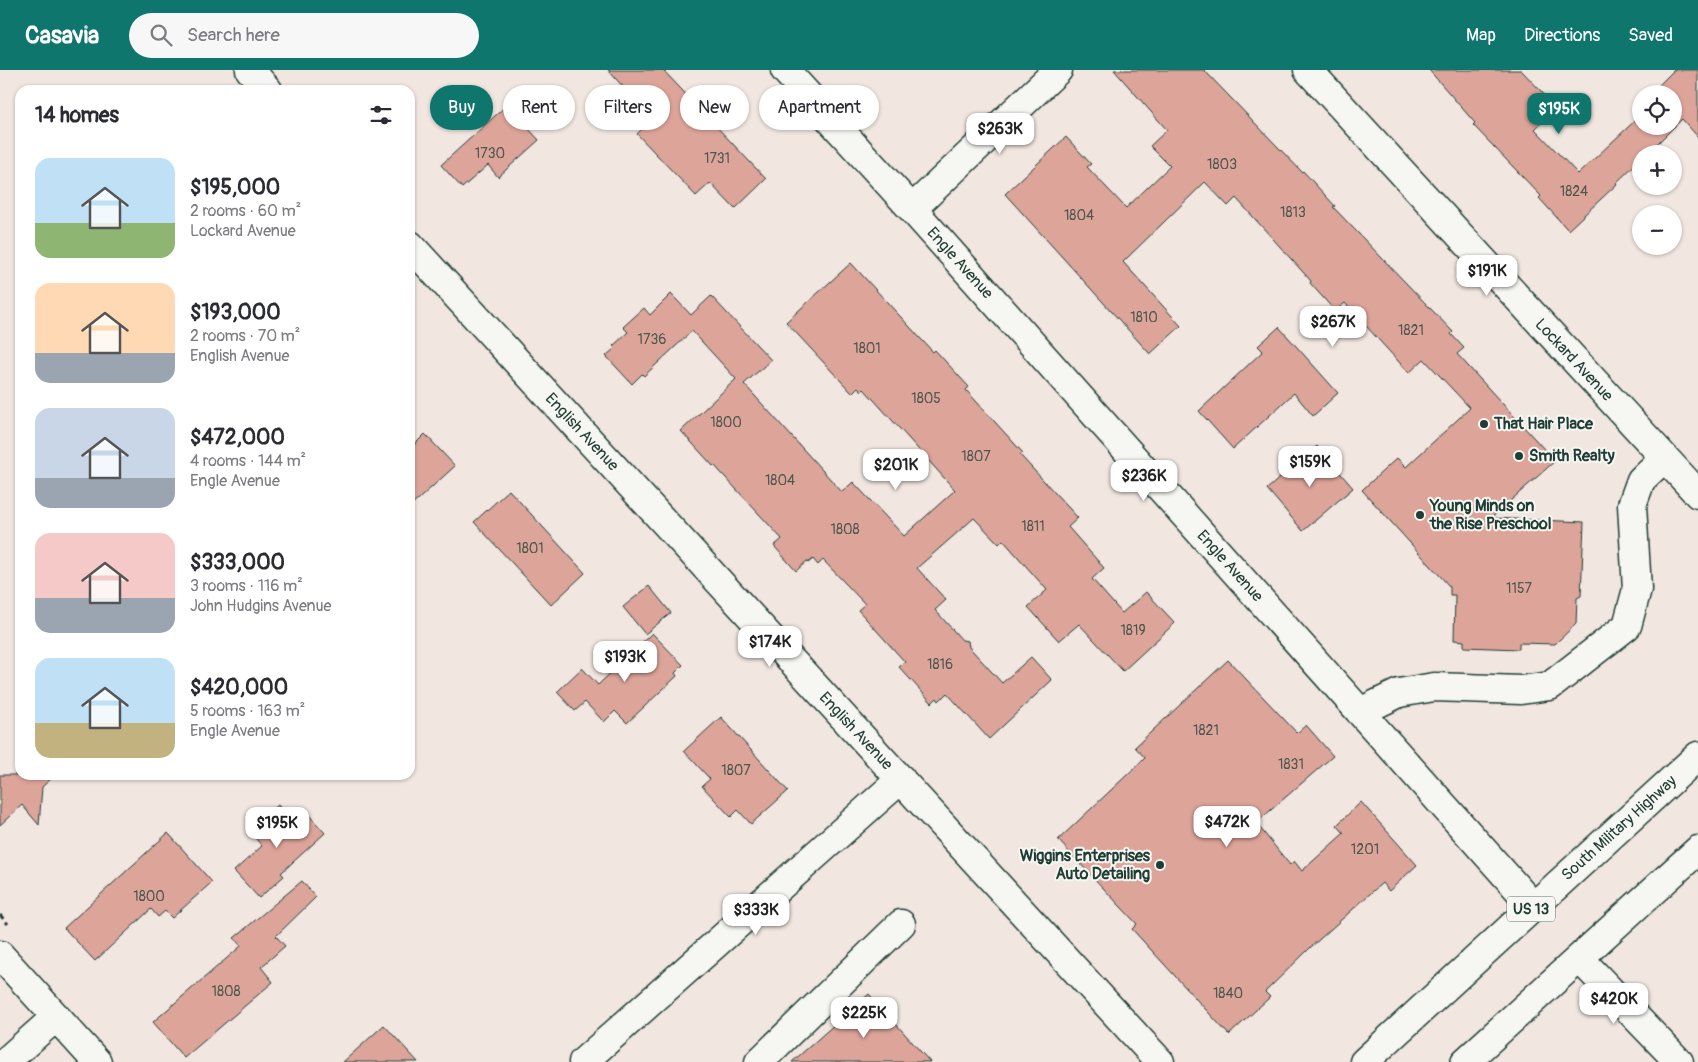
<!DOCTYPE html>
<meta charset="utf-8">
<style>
body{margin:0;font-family:Pangolin,sans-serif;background:#f7f7f7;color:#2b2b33;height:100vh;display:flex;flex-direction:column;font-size:19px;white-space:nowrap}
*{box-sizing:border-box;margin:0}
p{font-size:16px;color:#7c7c81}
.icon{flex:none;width:28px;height:28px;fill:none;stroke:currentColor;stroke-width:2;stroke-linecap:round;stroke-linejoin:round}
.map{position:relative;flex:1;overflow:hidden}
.panel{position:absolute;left:15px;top:15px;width:400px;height:695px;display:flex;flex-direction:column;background:#fff;border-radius:15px;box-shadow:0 1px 4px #0004}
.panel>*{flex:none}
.guide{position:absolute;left:430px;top:15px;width:475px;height:45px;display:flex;gap:10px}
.buttons{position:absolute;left:1632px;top:15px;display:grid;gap:10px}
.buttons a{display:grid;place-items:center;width:50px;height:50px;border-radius:50%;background:#fff;box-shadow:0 1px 4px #0004;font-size:25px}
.price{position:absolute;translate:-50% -42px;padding:0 11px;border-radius:10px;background:#fff;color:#222;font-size:16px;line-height:32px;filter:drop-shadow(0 1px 2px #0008)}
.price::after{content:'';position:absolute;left:50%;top:30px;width:15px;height:11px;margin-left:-8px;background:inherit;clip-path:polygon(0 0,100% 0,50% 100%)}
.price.selected{background:#0f766e;color:#fff}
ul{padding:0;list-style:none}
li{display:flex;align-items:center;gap:15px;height:125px;padding:0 20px}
li span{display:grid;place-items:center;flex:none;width:140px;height:100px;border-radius:15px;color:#555}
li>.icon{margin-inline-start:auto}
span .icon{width:60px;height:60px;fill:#fffc;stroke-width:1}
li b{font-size:21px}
h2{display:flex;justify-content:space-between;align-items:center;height:60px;padding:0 20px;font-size:21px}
.tag{padding:0 18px;border-radius:22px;background:#fff;box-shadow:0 1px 4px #0004;font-size:18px;line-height:45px}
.tag.selected{background:#0f766e;color:#fff}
header{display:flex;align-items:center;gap:30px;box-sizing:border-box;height:70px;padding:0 25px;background:#0f766e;color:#fff}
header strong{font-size:24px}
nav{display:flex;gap:28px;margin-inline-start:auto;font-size:18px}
.search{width:350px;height:45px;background:#f7f7f7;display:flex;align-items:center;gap:12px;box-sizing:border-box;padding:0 18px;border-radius:28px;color:#7c7c81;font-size:19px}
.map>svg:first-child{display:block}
.building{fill:#dda49a;stroke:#1f3d34}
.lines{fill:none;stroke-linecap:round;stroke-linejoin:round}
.minor-casing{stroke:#1f3d34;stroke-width:31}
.major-casing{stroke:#1f3d34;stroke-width:31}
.path{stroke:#1f3d34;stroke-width:3;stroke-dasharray:5 4;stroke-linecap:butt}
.minor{stroke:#f6f6f2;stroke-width:28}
.major{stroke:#f6f6f2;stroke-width:28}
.poi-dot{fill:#1f3d34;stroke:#f6f6f2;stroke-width:2}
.labels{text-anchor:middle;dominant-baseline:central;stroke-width:4;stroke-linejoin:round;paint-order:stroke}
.number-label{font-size:14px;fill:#4e574e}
.shield{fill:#f6f6f2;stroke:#60746d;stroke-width:1}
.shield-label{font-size:15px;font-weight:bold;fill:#1f3d34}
.street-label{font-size:16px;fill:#1f3d34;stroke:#f6f6f2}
.poi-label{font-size:16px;font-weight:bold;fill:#1f3d34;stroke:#f6f6f2;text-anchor:start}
</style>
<header>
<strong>Casavia</strong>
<div class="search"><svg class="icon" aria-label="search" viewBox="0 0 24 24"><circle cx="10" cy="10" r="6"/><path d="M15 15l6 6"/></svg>Search here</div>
<nav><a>Map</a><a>Directions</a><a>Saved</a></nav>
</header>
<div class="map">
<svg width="1698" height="992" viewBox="0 0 1698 992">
<rect width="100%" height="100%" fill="#f1e6e0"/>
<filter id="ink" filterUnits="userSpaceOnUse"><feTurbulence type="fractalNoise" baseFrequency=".02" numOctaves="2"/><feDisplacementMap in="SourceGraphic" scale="10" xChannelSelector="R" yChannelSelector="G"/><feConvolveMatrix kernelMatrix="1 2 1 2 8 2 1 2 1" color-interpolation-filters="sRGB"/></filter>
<g filter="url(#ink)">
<path class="building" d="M608,0H663L766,109L735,139L710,113L696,126L637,64L652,49Z
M1114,0H1204L1302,102L1303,101L1335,136L1333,137L1453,262L1451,264L1464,278L1457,284L1555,391L1491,448L1584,452L1581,526L1577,528L1576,554L1555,574L1519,573V579L1464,577V571L1454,570L1455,525H1450V517L1362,420L1397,388L1406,397L1470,338L1424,289L1409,303L1345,233L1335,241L1310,213L1311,211L1236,128L1228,136L1205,112L1123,192L1181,256L1150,284L1005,124L1066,67L1091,94L1087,97L1126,138L1170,96L1150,76L1167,60Z
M1429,0H1521L1557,38L1535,59L1578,104L1641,45V56H1674V24H1658L1654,20L1674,0H1698V67L1682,49L1647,84H1641V89L1616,113L1617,114L1568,160L1539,128L1541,126L1473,55L1475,53Z
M507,35L539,70L498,107L488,95L462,118L441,95Z
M851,193L933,282L935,280L969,317L966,320L1023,383L1020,385L1078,448L1068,457L1104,498L1092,509L1122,543L1146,522L1175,553L1123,601L1079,554L1059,571L1028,537L1047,520L1003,470L999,474L974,448L917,498L946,530L935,540L962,570L968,571L969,577L1002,613L1031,587L1052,610L989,669L947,623L939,631L937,628L932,633L899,597L905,592L858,540L865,534L823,490L818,495L813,489L808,493L807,491L796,501L774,476L782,469L714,395L713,396L681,361L736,309L692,261L644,306L642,304L632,314L606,286L615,278L613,276L628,262L623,257L644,238L650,245L671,224L691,245L711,226L771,290L744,314L842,422L853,412L904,466L955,420L864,319L862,321L858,317L852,323L786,252Z
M1279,257L1338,323L1313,346L1294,323L1233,379L1199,341L1263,281L1258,276Z
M425,364L455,396L410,437V379Z
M1317,376L1353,418L1303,461L1267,419Z
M509,420L585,503L551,535L474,452Z
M649,516L671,543L645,564L623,537Z
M652,563L683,595L675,603L677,606L627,653L615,641L604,652L585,632L575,641L557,622L582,598L598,615Z
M1228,590L1297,663L1306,655L1333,686L1256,753L1290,795L1294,791L1302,801L1344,763L1337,755L1361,732L1417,795L1389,821L1382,813L1311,877L1265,922L1270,927L1229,965L1132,859L1137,854L1058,770L1145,688L1135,677Z
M721,647L788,721L751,754L738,740L731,747L702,716L710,709L684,681Z
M0,705H55L42,717L39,755L22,735L0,755Z
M278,735L295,755L308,744L325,763L281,803L284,806L259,828L234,801L262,776L249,761Z
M168,763L212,812L172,848L165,841L158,847L151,839L95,891L64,858Z
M302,811L316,827L276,866L285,876L261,897L273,912L184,988L153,952L241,876L234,868Z
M869,924L930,992H792Z
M384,955L418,992H343Z"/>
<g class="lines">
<defs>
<path id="minor" d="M250,0L268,20
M785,0L912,139L1533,836
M1308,0L1698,424
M912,139L1058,0
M410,175L1160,992
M1360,642L1399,623L1434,617L1521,620L1550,616L1627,556L1637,519L1632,435L1641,410L1664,388
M0,885L97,992
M1580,889L1679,992
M5,992L56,947
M583,992L901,709
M759,992L901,854"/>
<path id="major" d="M1364,992L1698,686
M1465,992L1698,780"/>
</defs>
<use href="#minor" class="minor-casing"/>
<use href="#major" class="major-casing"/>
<path class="path" d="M0,845L8,854"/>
<use href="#minor" class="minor"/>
<use href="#major" class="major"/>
</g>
</g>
<g class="poi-dot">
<circle cx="1484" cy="354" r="5"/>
<circle cx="1519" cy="386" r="5"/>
<circle cx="1420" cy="445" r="5"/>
<circle cx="1160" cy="795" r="5"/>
</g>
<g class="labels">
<g class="number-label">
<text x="490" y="83">1730</text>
<text x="717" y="88">1731</text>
<text x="1222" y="94">1803</text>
<text x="1574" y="121">1824</text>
<text x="1293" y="142">1813</text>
<text x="1079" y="145">1804</text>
<text x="1144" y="247">1810</text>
<text x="1411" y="260">1821</text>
<text x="652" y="269">1736</text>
<text x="867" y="278">1801</text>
<text x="926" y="328">1805</text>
<text x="726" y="352">1800</text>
<text x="976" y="386">1807</text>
<text x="780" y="410">1804</text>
<text x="1033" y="456">1811</text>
<text x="845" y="459">1808</text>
<text x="530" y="478">1801</text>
<text x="1519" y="518">1157</text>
<text x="1133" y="560">1819</text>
<text x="940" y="594">1816</text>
<text x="1206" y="660">1821</text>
<text x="1291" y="694">1831</text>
<text x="736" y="700">1807</text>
<text x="1365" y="779">1201</text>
<text x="149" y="826">1800</text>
<text x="226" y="921">1808</text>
<text x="1228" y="923">1840</text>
</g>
<rect class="shield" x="1507" y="826.5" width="48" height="25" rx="4"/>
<g class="shield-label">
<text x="1531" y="839">US 13</text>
</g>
<g class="street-label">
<text transform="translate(960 193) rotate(48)">Engle Avenue</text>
<text transform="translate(1574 290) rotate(47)">Lockard Avenue</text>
<text transform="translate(582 362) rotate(47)">English Avenue</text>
<text transform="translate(1230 496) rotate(48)">Engle Avenue</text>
<text transform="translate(856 661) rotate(47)">English Avenue</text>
<text transform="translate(1619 758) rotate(-42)">South Military Highway</text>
</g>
<g class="poi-label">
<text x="1494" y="354">That Hair Place</text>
<text x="1529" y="386">Smith Realty</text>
<text x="1430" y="436">Young Minds on<tspan x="1430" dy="18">the Rise Preschool</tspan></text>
<text x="1150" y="786" text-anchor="end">Wiggins Enterprises<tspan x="1150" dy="18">Auto Detailing</tspan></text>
</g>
</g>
</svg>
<div class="buttons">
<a><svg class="icon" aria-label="locate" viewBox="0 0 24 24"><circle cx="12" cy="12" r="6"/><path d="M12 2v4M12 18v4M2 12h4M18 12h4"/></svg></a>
<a>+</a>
<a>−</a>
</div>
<b class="price selected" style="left:1559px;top:65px">$195K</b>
<b class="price" style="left:1000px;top:85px">$263K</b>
<b class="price" style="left:1487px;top:227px">$191K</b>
<b class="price" style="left:1333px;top:278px">$267K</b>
<b class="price" style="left:1310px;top:418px">$159K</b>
<b class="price" style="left:896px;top:421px">$201K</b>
<b class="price" style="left:1144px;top:432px">$236K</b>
<b class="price" style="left:770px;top:598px">$174K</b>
<b class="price" style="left:625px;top:613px">$193K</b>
<b class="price" style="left:1227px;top:778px">$472K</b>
<b class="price" style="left:277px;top:779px">$195K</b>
<b class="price" style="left:756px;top:866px">$333K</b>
<b class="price" style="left:1614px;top:955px">$420K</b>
<b class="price" style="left:864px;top:969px">$225K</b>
<div class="guide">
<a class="tag selected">Buy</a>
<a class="tag">Rent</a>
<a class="tag">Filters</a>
<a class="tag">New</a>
<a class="tag">Apartment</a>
</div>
<section class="panel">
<h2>14 homes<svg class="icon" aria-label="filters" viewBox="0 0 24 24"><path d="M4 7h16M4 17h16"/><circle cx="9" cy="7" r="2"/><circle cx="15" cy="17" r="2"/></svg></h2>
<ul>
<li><span style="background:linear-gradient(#bfe0f5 65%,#8fb573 0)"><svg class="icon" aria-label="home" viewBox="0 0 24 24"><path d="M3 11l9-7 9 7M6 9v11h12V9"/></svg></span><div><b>$195,000</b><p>2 rooms · 60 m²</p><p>Lockard Avenue</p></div></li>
<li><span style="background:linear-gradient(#ffd9b3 70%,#9aa5b1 0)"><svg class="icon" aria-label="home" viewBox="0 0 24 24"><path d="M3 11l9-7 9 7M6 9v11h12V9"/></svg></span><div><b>$193,000</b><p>2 rooms · 70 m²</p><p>English Avenue</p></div></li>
<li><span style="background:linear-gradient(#c9d6e8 70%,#9aa5b1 0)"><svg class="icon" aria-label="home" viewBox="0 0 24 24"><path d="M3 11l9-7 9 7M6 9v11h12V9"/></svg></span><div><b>$472,000</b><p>4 rooms · 144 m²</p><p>Engle Avenue</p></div></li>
<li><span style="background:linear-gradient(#f6c9c9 65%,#9aa5b1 0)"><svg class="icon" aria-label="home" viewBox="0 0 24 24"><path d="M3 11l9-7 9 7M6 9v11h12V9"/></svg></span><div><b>$333,000</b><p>3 rooms · 116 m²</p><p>John Hudgins Avenue</p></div></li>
<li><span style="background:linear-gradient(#bfe0f5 65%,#c2b280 0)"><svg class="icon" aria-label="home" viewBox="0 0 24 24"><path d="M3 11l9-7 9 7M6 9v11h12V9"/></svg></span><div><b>$420,000</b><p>5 rooms · 163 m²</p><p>Engle Avenue</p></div></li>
</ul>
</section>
</div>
